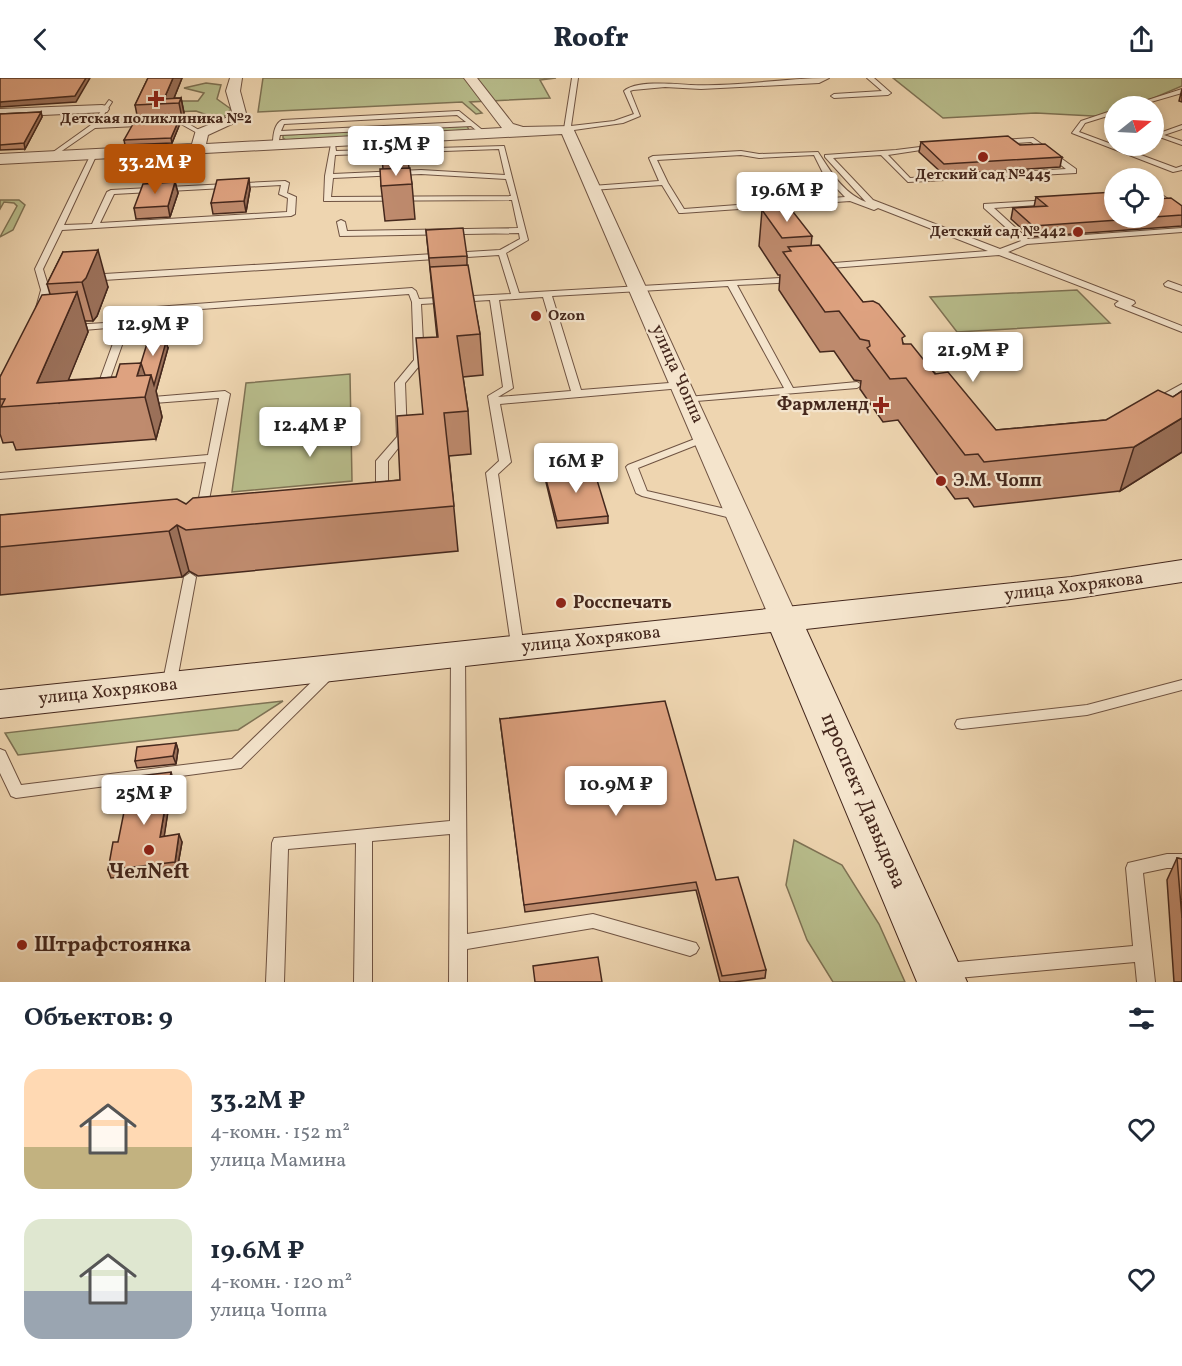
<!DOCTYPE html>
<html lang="ru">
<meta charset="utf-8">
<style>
body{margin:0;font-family:Vollkorn,serif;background:#f2f2f3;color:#1f2937;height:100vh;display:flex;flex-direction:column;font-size:22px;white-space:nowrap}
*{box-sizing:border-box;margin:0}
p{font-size:20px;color:#747a83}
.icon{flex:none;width:33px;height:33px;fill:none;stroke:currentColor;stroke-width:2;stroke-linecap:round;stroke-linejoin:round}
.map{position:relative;height:904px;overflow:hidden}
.drawer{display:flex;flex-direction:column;background:#fff;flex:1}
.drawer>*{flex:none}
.needle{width:39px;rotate:72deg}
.controls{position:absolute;left:1104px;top:18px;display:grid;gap:12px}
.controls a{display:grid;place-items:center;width:60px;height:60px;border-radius:50%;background:#fff;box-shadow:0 3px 9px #0003;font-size:30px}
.price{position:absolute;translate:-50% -51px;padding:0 14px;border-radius:6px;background:#fff;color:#222;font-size:20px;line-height:39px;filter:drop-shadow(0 2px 3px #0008)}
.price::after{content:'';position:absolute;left:50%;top:36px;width:18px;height:14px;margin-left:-9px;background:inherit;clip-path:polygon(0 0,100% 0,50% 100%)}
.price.current{background:#b45309;color:#fff}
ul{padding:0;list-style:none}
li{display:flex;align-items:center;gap:18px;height:150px;padding:0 24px}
li span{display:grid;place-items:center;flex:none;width:168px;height:120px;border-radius:18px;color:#555}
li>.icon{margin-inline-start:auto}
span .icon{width:72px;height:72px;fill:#fffc;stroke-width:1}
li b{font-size:26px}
h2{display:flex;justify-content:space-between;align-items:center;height:72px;padding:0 24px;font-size:26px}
header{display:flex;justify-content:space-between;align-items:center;height:78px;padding:0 24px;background:#fff;font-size:27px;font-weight:800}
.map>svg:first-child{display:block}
.green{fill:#b8bd8c;stroke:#7e7254;stroke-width:1.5}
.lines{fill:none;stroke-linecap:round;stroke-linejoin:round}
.lane-casing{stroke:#6f5342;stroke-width:2}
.street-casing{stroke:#6f5342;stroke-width:2}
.secondary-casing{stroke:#45281d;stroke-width:2}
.lane{fill:#f4e4cc;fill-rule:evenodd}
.street{fill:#f4e4cc;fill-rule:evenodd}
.secondary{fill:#f4e4cc;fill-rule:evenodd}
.wall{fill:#bf8b6e;stroke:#45281d;stroke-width:1.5}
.shaded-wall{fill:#9b715a;stroke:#45281d;stroke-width:1.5}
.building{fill:#dea280;stroke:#45281d;stroke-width:1.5}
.poi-dot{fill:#8f2418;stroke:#f4e4cc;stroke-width:2}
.labels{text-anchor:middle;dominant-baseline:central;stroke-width:4.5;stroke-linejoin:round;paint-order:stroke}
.far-poi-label{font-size:15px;font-weight:bold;fill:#45281d;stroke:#f4e4cc}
.street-label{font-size:18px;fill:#45281d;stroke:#f4e4cc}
.poi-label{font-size:18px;font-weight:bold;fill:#45281d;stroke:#f4e4cc;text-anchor:start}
.near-street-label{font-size:21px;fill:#45281d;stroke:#f4e4cc}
.near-poi-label{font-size:21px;font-weight:bold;fill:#45281d;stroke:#f4e4cc}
</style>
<header><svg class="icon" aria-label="back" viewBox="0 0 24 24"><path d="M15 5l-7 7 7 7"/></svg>Roofr<svg class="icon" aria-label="share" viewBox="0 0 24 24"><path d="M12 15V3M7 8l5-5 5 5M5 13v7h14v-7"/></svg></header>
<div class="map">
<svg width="1182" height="904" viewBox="0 0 1182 904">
<rect width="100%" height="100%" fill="#eed5b0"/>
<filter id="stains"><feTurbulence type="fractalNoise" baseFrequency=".00333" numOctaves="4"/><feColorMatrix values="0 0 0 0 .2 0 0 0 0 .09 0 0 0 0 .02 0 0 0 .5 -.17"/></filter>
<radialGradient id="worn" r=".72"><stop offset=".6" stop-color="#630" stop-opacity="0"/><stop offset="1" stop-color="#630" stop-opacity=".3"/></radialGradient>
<path class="green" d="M263,0H556L540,2L550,20L470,24L482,35L476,36L462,24L258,34Z
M893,0H1182V8L1135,28H1114V38L1112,39L1036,35L943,40Z
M206,5L221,7L217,21L231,31L221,42L196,33L173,34L181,23H198L204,15L184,10Z
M467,48L469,52L286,62L283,60V57Z
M0,122H19L25,127L13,152L0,159L17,128L14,125L4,124L0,131Z
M1077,212L1110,245L957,254L930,219Z
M350,296L352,403L232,414L246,305Z
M283,623L238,652L18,677L5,655Z
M794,762L842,787L879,846L905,904H833L807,862L786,807Z"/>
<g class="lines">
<defs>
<path id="lane" d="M572,0H578L571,48L614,43L634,36L624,13C636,2 675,6 691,7C737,9 784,0 829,0L819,5L701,11L665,9L633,12L630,13L640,38L623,45L567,53L564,51Z
M867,0H874L891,15L888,17L834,20L831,18L834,16L882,13Z
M1182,11V15L1137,28H1129Z
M109,22L112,24L98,46L182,42L204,55L199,56L181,46L95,50L53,79H49V77L91,47Z
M1114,32V36L1085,45L1079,54L1176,90L1182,88V92L1173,94L1072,55L1081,43Z
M459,33L486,55V57H482L471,48L280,57L278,67L273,66C273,58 274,46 282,42ZM457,37L466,44L281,53L284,46Z
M1182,47V51L1164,57L1182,63V67L1154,57Z
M1033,60L1076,91V95L908,104L881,77L833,80L873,122L1000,171L1021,163L984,130V126L1052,122V126H1049L994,130L1028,161L1182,150V154L1027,166L1008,174L1134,223L1135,225L1131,228L1182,248V254L1116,228L1115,226L1119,223L999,177L818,191L817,189L821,186L988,173L878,130L874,132L850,123L682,135H679L662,107L592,112L588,110L592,108L659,103L649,80L653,78L741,73L759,76L818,74C831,94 843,115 866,124L825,79V77L896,72L936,67L937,68L934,70L888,77L910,100L1066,91L1031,64L1000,66L997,64L1000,62ZM741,77L759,80L814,77L824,97L845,119L684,131L668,105L657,82Z
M331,66H335L336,73L504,68L528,162L506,175L519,215L799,199V203L796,204L737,207L793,310L857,304L862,307L857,310L684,324L683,322L684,320L688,319L784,310L728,208L552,218L581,312L682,304L687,307L682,310L500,326L511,384L498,396L524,570L522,573H512L486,395L499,383L488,318L503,309L490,222L421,226L424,282L405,305L407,359L388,383V418L382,421L376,418V383L397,359L395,305L414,282L412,224L409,216L133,236L105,315L100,318L95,315L119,249L72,253L67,250L72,247L121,244L124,234L129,231L412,210L416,213L419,221L511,216L499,177L88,203L84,200L88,197L500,172L520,161L519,155L340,158L337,144L341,142L345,144L347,153L518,150L512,122L324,123L325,98ZM499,71L505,97L421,92L333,96L335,77ZM421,96L506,101L511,118L331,119L333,100ZM543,219L571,313L498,319L513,310L499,222Z
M94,74L97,76L64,147L92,146L107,114L111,112L285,103L289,105L287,115L296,119L295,136L291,138L62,152L43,191C48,209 53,214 44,232H38L36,230L41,212L35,191L91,76ZM281,107L279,116L288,120L287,134L100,145L114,116Z
M1159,115L1182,130V136L1158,120H1154V116Z
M1168,203L1182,208V214L1165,208L1164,206Z
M1182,306V313L1158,326L1154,327L1149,324Z
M225,313L230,316L206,437L202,439L196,435L206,384L0,401V395L208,377L219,320L141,326L136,323L141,320Z
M705,357L710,360L709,362L638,390L647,413L743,435L745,438L743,441L739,442L642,418L636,415L626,389L628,387Z
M190,495L196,499L176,608L174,612H164L162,608L184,499Z
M458,571L463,573L465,576L467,856L593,836L696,865L699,870L696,875L690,878L593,850L467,871V904H449L450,756L372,763V904H354L356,765L288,771L284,904H266L272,765L274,760L450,743L451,576L453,573Z
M331,588L336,590L338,593L336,596L241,690L16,720L11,718L0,695V671L5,673L21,707L232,681L326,590Z
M1182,602V612L1087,637L962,651L957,650L955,646L957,642L962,641L1087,627Z
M1167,776H1182V790H1167L1143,795L1155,904H1137L1135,884L947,901L941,899L938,893L941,887L947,885L1133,868L1126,790L1128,785Z"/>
<path id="street" d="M230,0H242L240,13L247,39L208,57L206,66L502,50L464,0H477L513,46L523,49L572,48L798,541L794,548L784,550L774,548L770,541L562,56L0,86V76L192,66L196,52L233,37L226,13Z
M102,27L107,28L109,31L107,34L0,39V31Z"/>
<path id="secondary" d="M1182,482V504L1071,521L806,551L967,904H917L771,554L0,640V612L1071,499Z"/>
</defs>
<use href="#lane" class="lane-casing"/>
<use href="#street" class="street-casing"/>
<use href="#secondary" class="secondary-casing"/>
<use href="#lane" class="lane"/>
<use href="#street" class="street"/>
<use href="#secondary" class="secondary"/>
</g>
<path class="wall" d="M148,0H182L174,20H181L184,35L182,40L138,42L135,27Z
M1182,11V24L1179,23Z
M41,34L42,39L25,71L0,72V36Z
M179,48L172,65L125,67L124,62Z
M405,58L409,90L412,106L415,141L385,143L381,108L383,91L380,59Z
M921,64L1020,67L1062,79L1060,89L943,96L919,74Z
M175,104L178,115L170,139L136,141L134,130Z
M250,111L246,134L213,136L211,125Z
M1036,119L1114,140L1182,128V148L1031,159L1011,141L1013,130L1034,129Z
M762,132L812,158L811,168L863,224L904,266L996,352L1106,342L1173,319L1182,313V374L1120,413L974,429L968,420L955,421L898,342L883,344L860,311L861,303L854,302L834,273L820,274L779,212L780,197H778L759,168Z
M426,152L467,178V187L480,256L483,297L463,299L468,333L471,376L449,378L458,473L198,498L189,493L182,499L0,517V437L186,426L400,402L423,336L437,259Z
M63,174L108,209L97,238L93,243H85L88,254L68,302L116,299L168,270L156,313L162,339L156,361L16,372L13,364L3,365L0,356V299L50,216L47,206Z
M544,394L608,438V445L557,450L545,400Z
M500,641L716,802L766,892L765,900L734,904H720L696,812L525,834Z
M176,665L178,672L176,686L137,690L135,683Z
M173,701L164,758L182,764L177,792L111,800L108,792L118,764Z
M1177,780L1182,781V904H1174L1167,802Z"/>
<path class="shaded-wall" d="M86,0H90L76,24L0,29V24Z
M173,0H182L172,25L164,21Z
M181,20L184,35L182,40L179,25Z
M41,34L42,39L25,71L24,65Z
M178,44L179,48L172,65L171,60Z
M249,100L250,111L246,134L244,123Z
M175,104L178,115L170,139L168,128Z
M98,172L108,209L97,238L93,243L82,204Z
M77,214L88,254L59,325L37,305Z
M166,264L168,270L156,313L162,339L156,361L145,319L137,298L141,285Z
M1182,340V374L1120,413L1134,369Z
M177,447L189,493L182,499L169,453Z
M176,665L178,672L176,686L173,678Z
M171,694L173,701L163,766L160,759Z
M179,756L182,764L177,792L175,784Z"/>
<path class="building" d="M0,0H86L75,18L0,24Z
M148,0H173L164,21L181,20L179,25L135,27Z
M41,34L24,65L0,67V36Z
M178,44L171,60L124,62L133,46Z
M404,49L405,58L380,59V50Z
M1008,58L1020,67L1045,66L1062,79L944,86L921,64Z
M410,90L412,106L381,108L380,91Z
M249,100L244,123L211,125L217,102Z
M175,104L168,128L134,130L143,106Z
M1114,114V140H1147L1033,148L1013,130L1047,128L1036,119Z
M1171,120L1182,128V137L1154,139V121Z
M790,130L812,158L782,160L762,132Z
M463,150L467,178L429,180L426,152Z
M819,167L863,224L873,223L879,226L905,258L902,260L903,266H911L935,296L948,294L996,352L1106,342L1158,312L1173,319L1182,313V340L1134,369L984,384L978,376L965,377L906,300L890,301L867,270L870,268L869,263L860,261L839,233L825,234L783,174L791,173L788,169Z
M98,172L86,200L82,204L47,206L63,174Z
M468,187L480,256L457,258L468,333L444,335L454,428L186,452L177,447L169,453L0,469V437L177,421L186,426L193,420L400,402L397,338L423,336L416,260L438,259L430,189Z
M77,214L37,305L116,299L120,286L141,285L137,298L151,297L145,319L1,329L5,321H0V299L42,217Z
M149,259L166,264L154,307L151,297H145L141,285Z
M593,389L608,438L557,443L544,394Z
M665,623L716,802L738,799L766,892L722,898L696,804L524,827L500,641Z
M176,665L173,678L135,683L137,669Z
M171,694L160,759L179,756L175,784L108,792L113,764H118L131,699Z
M1177,780L1182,781V840Z
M598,879L602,904H535L533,888Z"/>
<g class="poi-dot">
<path d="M153 12h6v6h6v6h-6v6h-6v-6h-6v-6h6z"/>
<circle cx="983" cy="79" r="6"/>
<circle cx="1078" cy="154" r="6"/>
<circle cx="536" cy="238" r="6"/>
<path d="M878 318h6v6h6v6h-6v6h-6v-6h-6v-6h6z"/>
<circle cx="941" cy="403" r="6"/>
<circle cx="561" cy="525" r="6"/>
<circle cx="149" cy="772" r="6"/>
<circle cx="22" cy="867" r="6"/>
</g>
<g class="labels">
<g class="far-poi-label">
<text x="156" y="41">Детская поликлиника №2</text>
<text x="983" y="97">Детский сад №445</text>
<text x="1066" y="154" text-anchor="end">Детский сад №442</text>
<text x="548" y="238" text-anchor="start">Ozon</text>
</g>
<g class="street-label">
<text transform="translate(677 296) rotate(66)">улица Чоппа</text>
<text transform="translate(1074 509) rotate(-7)">улица Хохрякова</text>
<text transform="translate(591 562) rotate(-6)">улица Хохрякова</text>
<text transform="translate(108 614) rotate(-6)">улица Хохрякова</text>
</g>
<g class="poi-label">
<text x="869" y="327" text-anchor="end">Фармленд</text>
<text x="953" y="403">Э.М. Чопп</text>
<text x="573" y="525">Росспечать</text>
</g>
<g class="near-street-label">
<text transform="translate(863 723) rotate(67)">проспект Давыдова</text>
</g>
<g class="near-poi-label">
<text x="149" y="794">ЧелNeft</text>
<text x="34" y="867" text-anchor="start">Штрафстоянка</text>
</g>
</g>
<rect width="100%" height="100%" filter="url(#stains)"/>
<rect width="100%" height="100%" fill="url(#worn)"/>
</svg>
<div class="controls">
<a><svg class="needle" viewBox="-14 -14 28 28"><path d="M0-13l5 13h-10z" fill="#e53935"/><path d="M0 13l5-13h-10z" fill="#747a83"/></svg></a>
<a><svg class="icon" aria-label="locate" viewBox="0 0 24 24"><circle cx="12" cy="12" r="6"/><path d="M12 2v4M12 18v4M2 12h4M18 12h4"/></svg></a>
</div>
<b class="price" style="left:396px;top:99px">11.5M ₽</b>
<b class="price current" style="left:155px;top:117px">33.2M ₽</b>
<b class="price" style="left:787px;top:145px">19.6M ₽</b>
<b class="price" style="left:153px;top:279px">12.9M ₽</b>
<b class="price" style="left:973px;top:305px">21.9M ₽</b>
<b class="price" style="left:310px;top:380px">12.4M ₽</b>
<b class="price" style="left:576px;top:416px">16M ₽</b>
<b class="price" style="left:616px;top:739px">10.9M ₽</b>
<b class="price" style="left:144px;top:748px">25M ₽</b>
</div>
<section class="drawer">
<h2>Объектов: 9<svg class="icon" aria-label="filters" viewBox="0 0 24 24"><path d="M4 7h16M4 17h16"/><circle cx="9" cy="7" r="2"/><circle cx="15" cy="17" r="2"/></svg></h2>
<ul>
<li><span style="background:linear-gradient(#ffd9b3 65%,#c2b280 0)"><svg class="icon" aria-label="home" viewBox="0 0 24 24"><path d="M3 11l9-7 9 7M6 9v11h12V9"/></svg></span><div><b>33.2M ₽</b><p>4-комн. · 152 m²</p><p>улица Мамина</p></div><svg class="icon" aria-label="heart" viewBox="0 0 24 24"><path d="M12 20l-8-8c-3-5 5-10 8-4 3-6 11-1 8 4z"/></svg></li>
<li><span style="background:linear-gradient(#dfe7d0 60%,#9aa5b1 0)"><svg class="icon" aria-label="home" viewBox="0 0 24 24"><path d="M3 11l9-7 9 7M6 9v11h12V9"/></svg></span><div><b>19.6M ₽</b><p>4-комн. · 120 m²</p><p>улица Чоппа</p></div><svg class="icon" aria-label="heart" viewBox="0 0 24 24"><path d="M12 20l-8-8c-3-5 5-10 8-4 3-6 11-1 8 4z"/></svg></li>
</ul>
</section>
